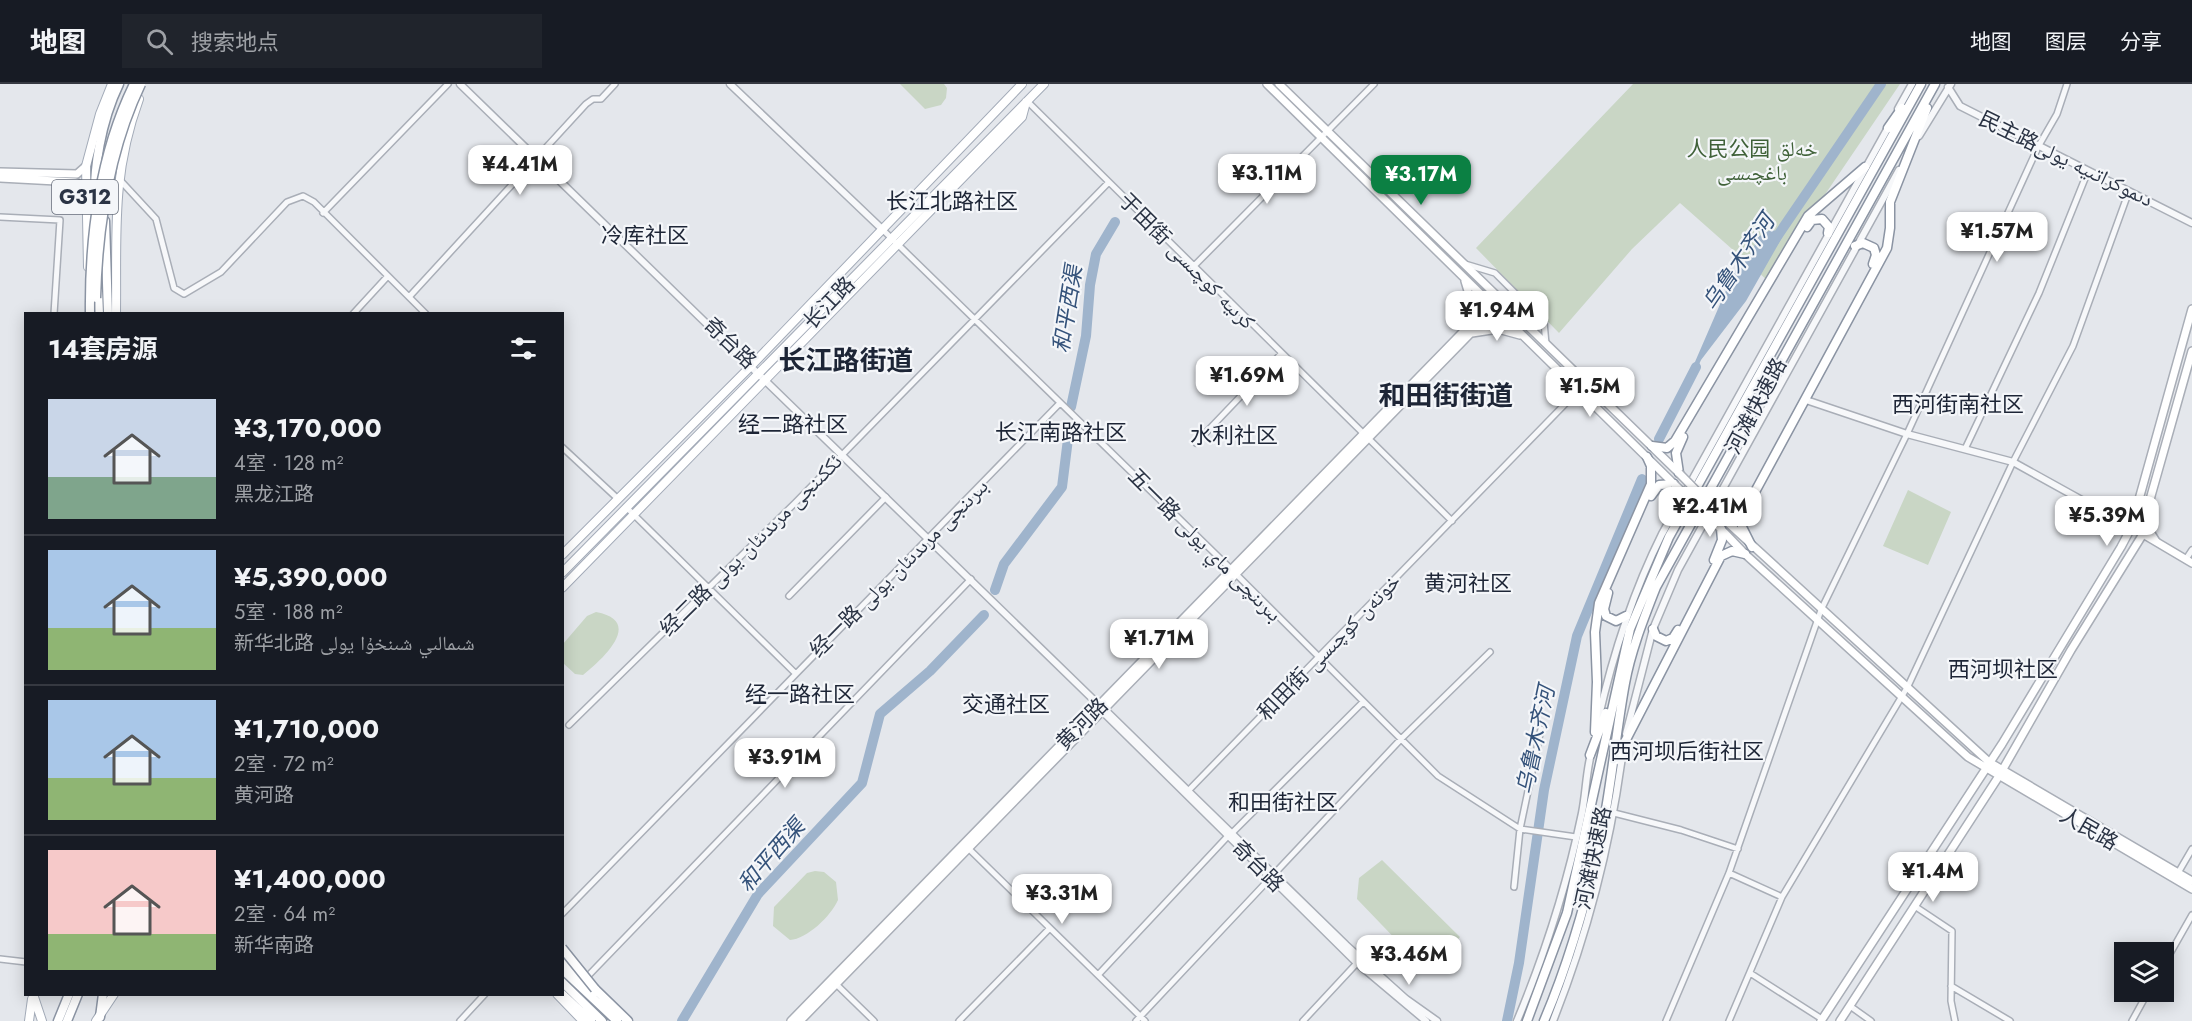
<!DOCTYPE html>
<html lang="zh">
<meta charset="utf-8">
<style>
body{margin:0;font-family:Jost,"Noto Naskh Arabic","Noto Sans SC",sans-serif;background:#20242c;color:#f1f3f6;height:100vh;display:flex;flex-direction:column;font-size:22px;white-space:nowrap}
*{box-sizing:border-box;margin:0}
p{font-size:20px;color:#9ea1a6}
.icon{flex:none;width:33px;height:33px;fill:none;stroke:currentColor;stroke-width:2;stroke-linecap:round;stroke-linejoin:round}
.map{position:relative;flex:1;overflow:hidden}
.details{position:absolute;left:24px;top:228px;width:540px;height:684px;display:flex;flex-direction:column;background:#171b24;border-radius:0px;box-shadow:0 3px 15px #0003}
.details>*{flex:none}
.buttons{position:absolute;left:2114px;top:858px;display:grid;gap:12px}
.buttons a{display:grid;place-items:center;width:60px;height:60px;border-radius:0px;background:#171b24;box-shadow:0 3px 15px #0003;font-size:30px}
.price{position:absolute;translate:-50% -51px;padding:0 14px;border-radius:12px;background:#fff;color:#222;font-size:20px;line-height:39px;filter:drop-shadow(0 2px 3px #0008)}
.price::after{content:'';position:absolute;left:50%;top:36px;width:18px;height:14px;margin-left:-9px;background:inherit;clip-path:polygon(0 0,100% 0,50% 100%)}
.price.selected{background:#0b8043;color:#fff}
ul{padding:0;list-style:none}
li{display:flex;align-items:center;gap:18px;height:150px;padding:0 24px}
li+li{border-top:2px solid #363941}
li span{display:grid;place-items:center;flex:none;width:168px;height:120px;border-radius:0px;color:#555}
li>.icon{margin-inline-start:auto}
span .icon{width:72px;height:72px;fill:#fffc;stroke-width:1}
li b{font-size:26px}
h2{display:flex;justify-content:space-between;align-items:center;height:72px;padding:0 24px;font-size:26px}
header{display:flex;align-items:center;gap:36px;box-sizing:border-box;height:84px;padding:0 30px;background:#171b24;border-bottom:2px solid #363941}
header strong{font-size:28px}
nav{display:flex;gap:33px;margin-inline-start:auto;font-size:21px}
.search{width:420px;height:54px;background:#20242c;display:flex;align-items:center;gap:15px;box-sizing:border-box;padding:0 21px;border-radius:0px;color:#9ea1a6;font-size:22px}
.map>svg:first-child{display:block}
.green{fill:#c9d6c5}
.water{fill:#9fb4cc}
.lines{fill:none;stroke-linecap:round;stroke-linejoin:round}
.river{stroke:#9fb4cc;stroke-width:10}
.minor-casing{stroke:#a9aeb7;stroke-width:8}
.tertiary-casing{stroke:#a9aeb7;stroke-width:9}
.secondary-casing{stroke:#a9aeb7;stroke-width:10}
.primary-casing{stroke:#a3abb8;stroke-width:10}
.trunk-casing{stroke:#8b94a3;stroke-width:11}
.minor{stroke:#f7f8fa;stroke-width:5}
.tertiary{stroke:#f7f8fa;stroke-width:6}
.secondary{stroke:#fff;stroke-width:7}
.primary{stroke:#fff;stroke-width:8}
.trunk{stroke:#fff;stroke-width:8}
.secondary-bridge-casing{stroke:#a9aeb7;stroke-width:10;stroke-linecap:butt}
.trunk-bridge-casing{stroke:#8b94a3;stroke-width:11;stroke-linecap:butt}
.secondary-bridge{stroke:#fff;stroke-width:7}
.trunk-bridge{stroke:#fff;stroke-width:8}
.labels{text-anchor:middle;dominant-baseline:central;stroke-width:4.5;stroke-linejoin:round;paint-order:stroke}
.shield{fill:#f4f6f9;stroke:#676e7b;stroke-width:1.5}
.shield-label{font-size:20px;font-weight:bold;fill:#2b3445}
.park-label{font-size:21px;fill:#3f6138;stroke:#f4f6f9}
.street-label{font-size:21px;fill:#2b3445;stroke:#f4f6f9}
.neighbourhood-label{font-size:22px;fill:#1d2536;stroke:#f4f6f9}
.water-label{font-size:22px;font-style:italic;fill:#34527a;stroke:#f4f6f9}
.district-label{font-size:27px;font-weight:bold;fill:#1d2536;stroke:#f4f6f9}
</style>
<header>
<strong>地图</strong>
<div class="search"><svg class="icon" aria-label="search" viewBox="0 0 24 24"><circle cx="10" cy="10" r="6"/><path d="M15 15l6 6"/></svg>搜索地点</div>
<nav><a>地图</a><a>图层</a><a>分享</a></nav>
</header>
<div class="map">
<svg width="2192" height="937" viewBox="0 0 2192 937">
<rect width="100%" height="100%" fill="#e4e7ec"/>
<path class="green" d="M900,0H944L947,4L946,14L941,21L925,25Z
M1633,0H1900L1767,196L1680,119L1632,165L1559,249L1476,164Z
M1908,406L1951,428L1928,481L1883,462Z
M596,528C645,537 602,576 583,591L575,590L563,579V560L587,532Z
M1382,776L1460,853L1429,890L1357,815L1359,794Z
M815,787L824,788L836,798L838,816C831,832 807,855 790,856L773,842L774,823L807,789Z"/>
<path class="water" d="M1772,145L1783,152L1746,217L1701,276L1692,296L1688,294L1734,188C1745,177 1754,171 1756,154Z"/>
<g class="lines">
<path class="river" d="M1772,160L1881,0
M1071,323L1086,252L1090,201L1096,170L1115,138
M1659,355L1696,283
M995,506L1004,480L1062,403L1069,347
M682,937L758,810L862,699L880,630L930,587L984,531
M1507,937L1519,879L1544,706L1577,552L1642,395"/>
<defs>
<path id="minor" d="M1027,17L1452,437
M119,95L156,135L174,204L184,210L221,188L287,118L303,112L314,118L426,230
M323,129L448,0
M0,133L60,136L54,230
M883,146L1236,490L1438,692L1520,745L1576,753
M1465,180L1495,189L1544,238L1546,260
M1193,183L1374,0
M409,213L586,20L593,15H601L615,0
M353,230L387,193
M1196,359L1281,270
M562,363L617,414
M1965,365L2039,209L2088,87
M626,423L795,589
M2186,475L2192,466
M789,512L886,413
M569,641L795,419L1108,99
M1189,706L1568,317
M1614,729L1681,746L1738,765
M1232,749L1363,618
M966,762L1145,937
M1729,789L1782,813
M2178,789L2192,765
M1514,803L1520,745L1541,645
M1916,823L1952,847L1951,917L1955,937
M562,830L1060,319
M0,875L26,878
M2163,882L2192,831
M1750,889L1822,935
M1098,891L1228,752
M586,894L971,495
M835,899L874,937
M1951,902L2010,937
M1850,922L1871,937
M460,937L485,910
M959,937L1049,845
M1136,937L1401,655L1490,568
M1303,937L1357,879
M1666,937L1729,789L1821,526L1907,350L2038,63L2057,30L2067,0
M1729,937L1782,813L1908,602L2013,378L2073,262L2129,107
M2132,937L2148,908"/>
<path id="tertiary" d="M460,0L1100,622L1102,627L1357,879L1426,937
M730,0L883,146
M1948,3L1960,22L2192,139
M1898,25L1912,0
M1919,52L1951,0
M1806,316L1907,350L2013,378L2143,450
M2107,427L2122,428L2138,418
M2145,439L2157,458
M1101,622L1346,861L1406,915L1437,937
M1598,636C1613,570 1632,510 1662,450L1889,42
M1626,650L1653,545L1678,486L1899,86
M1517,937C1545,870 1567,801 1582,729C1586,709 1586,689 1591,670
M1553,937C1588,849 1611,759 1623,665"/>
<path id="secondary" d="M1267,0L1674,400
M1279,0L1679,389
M0,88L77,90L86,82
M0,94L75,98L85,103
M1465,197L1468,207L1467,242
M1472,249L1498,245L1520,251
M1727,438L1989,678L2192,797
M1720,444L1745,470L1968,673L2192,805
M2143,450L2192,479
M791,937L1497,213
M800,937L1502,217
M1821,937L2002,660L2121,463L2131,444L2192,225
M1840,937L1999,692L2071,566L2143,450L2151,412L2192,267"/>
<path id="primary" d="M88,183L86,82L100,30L112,0
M116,230C117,151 111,91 139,15
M562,471L752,281L1022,0
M562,489L1044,0
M562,504L1022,33L1026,18
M562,877L594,909
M33,910L42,937
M557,910L583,937
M29,937L32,915
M96,937L114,910"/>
<path id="trunk" d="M1888,44L1902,24
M95,125C93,85 101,37 119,0
M105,137L108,230
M1807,143L1812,136L1822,135L1829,143L1828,149
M1855,162L1863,159L1874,164L1876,171L1873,180
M98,207L99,230
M1652,362L1667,364L1675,357L1808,132L1865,83
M1679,389L1676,369L1683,353
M1651,412L1659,401L1674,400
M1718,429L1732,432L1743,421
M1752,463L1742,443L1743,430L1887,164L1890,144V118L1927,24
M1714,476L1722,456L1721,445
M1608,509L1604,525L1606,532L1616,537L1626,532
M1653,545L1656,552L1666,557L1673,554L1678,546
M1595,648L1597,598L1595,548L1599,519L1651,400V382L1647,373
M1590,671L1606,629
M1615,677L1721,472L1732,467L1745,470
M562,885L617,937
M562,898L602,937
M595,905L628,937
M562,910L591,937
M100,933L103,910
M58,937L69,910
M67,937L78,910
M1527,937L1567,829L1630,545L1669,453L1921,0
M1544,937C1568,881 1585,822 1599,762C1611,709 1615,653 1625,599C1631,566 1644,534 1656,503L1935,0"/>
</defs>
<use href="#minor" class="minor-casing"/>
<use href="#tertiary" class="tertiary-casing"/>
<use href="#secondary" class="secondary-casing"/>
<use href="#primary" class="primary-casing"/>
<use href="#trunk" class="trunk-casing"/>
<use href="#minor" class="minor"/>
<use href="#tertiary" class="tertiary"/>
<use href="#secondary" class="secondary"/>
<use href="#primary" class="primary"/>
<use href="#trunk" class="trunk"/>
<defs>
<path id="secondary-bridge" d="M1679,389L1727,438
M1674,400L1720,444"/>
<path id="trunk-bridge" d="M96,214C98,142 110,65 141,0
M90,230C89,153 100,69 134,0
M562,864L595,905"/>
</defs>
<use href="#secondary-bridge" class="secondary-bridge-casing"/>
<use href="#trunk-bridge" class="trunk-bridge-casing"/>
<use href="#secondary-bridge" class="secondary-bridge"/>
<use href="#trunk-bridge" class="trunk-bridge"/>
</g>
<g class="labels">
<rect class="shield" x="52" y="96" width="66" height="34" rx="4.5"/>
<g class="shield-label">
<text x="85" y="113">G312</text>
</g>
<g class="park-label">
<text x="1752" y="65">人民公园 خەلق<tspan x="1752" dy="24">باغچىسى</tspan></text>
</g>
<g class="street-label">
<text transform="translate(2066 75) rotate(26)">民主路دىموكراتىيە يولى</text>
<text transform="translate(1187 177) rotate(45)">于田街 كرىيە كوچىسى</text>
<text transform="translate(829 219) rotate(-46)">长江路</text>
<text transform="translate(730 259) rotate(44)">奇台路</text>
<text transform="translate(1756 322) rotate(-62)">河滩快速路</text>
<text transform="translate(751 461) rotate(-45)">经二路 ئككىنجى مرىدىئان يولى</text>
<text transform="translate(1205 461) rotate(45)">五一路 بىرىنچى ماي يولى</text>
<text transform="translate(899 484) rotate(-45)">经一路 بىرىنجى مرىدىئان يولى</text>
<text transform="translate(1329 563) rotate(-46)">和田街 خوتەن كوچىسى</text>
<text transform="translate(1082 640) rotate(-45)">黄河路</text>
<text transform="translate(2089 745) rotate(30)">人民路</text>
<text transform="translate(1593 774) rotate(-78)">河滩快速路</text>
<text transform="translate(1258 782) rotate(45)">奇台路</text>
</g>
<g class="neighbourhood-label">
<text x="952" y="117">长江北路社区</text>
<text x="645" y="151">冷库社区</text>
<text x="1958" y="320">西河街南社区</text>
<text x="793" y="340">经二路社区</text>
<text x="1061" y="348">长江南路社区</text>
<text x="1234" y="351">水利社区</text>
<text x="1468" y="499">黄河社区</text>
<text x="2003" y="585">西河坝社区</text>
<text x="800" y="610">经一路社区</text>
<text x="1006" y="620">交通社区</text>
<text x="1687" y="667">西河坝后街社区</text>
<text x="1283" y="718">和田街社区</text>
</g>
<g class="water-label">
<text transform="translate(1738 178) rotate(-56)">乌鲁木齐河</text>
<text transform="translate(1067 225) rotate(-81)">和平西渠</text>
<text transform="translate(1535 656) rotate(-78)">乌鲁木齐河</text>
<text transform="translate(771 771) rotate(-49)">和平西渠</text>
</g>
<g class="district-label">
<text x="846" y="276">长江路街道</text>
<text x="1446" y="311">和田街街道</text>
</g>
</g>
</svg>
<div class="buttons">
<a><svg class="icon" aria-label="layers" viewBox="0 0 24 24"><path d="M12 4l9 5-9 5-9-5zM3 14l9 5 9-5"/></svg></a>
</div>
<b class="price" style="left:520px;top:112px">¥4.41M</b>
<b class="price" style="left:1267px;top:121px">¥3.11M</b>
<b class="price selected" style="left:1421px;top:122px">¥3.17M</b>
<b class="price" style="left:1997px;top:179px">¥1.57M</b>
<b class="price" style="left:1497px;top:258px">¥1.94M</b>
<b class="price" style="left:1247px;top:323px">¥1.69M</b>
<b class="price" style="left:1590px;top:334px">¥1.5M</b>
<b class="price" style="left:1710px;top:454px">¥2.41M</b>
<b class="price" style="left:2107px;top:463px">¥5.39M</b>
<b class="price" style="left:1159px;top:586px">¥1.71M</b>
<b class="price" style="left:785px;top:705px">¥3.91M</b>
<b class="price" style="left:1933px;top:819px">¥1.4M</b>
<b class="price" style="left:1062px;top:841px">¥3.31M</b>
<b class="price" style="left:1409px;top:902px">¥3.46M</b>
<section class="details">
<h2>14套房源<svg class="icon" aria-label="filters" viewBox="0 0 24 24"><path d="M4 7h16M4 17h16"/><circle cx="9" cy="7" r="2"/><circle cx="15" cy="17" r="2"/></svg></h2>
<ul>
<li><span style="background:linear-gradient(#c9d6e8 65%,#7fa58c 0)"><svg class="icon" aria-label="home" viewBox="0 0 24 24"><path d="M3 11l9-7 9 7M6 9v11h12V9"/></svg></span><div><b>¥3,170,000</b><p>4室 · 128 m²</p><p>黑龙江路</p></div></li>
<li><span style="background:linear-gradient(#a9c7e8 65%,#8fb573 0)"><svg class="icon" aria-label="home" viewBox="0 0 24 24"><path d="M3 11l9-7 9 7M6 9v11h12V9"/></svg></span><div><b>¥5,390,000</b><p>5室 · 188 m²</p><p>新华北路 شىمالىي شىنخۇا يولى</p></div></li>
<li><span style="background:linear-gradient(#a9c7e8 65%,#8fb573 0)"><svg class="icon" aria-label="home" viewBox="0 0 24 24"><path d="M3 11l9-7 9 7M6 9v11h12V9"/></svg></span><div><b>¥1,710,000</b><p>2室 · 72 m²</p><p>黄河路</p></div></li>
<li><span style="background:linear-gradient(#f6c9c9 70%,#8fb573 0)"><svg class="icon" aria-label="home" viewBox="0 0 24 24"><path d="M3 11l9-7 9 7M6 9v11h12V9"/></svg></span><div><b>¥1,400,000</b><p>2室 · 64 m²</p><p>新华南路</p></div></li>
</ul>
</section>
</div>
